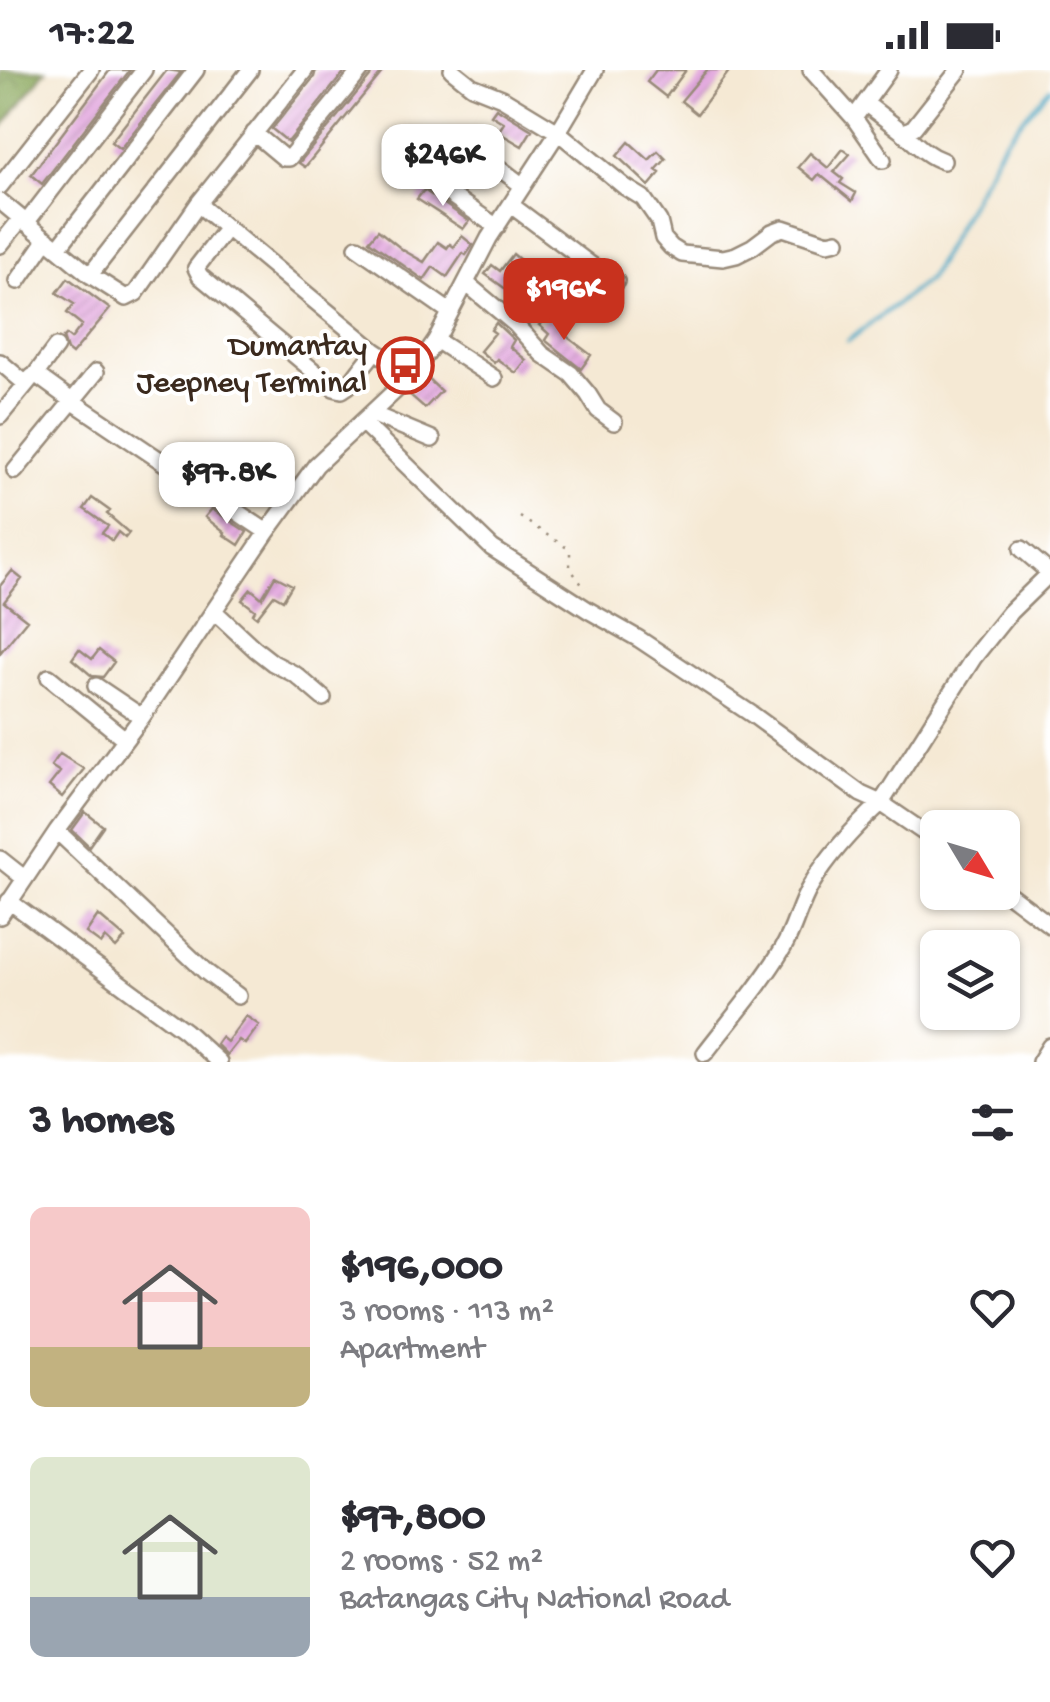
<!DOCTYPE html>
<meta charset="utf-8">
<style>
body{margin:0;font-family:"Gochi Hand",sans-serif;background:#f7f7f7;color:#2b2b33;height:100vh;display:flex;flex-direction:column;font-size:38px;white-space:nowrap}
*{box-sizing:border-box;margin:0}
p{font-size:32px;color:#7c7c81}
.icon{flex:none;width:55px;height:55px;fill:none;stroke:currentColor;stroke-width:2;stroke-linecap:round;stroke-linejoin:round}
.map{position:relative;height:992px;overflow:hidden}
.details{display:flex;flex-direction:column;background:#fff;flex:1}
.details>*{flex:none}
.needle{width:65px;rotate:128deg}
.buttons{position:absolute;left:920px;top:740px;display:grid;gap:20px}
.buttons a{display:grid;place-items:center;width:100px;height:100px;border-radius:15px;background:#fff;box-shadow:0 2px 8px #0004;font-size:50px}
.price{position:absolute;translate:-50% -85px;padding:0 22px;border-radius:20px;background:#fff;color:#222;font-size:32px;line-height:65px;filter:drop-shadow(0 2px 5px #0008)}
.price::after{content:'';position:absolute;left:50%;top:60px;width:30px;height:22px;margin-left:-15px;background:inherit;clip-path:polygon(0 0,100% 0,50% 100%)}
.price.active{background:#c8321e;color:#fff}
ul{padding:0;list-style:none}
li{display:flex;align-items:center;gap:30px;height:250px;padding:0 30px}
li span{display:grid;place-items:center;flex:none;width:280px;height:200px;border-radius:15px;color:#555}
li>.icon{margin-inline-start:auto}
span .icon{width:120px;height:120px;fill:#fffc;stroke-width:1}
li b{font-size:42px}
h2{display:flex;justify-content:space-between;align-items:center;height:120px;padding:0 30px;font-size:42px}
.status{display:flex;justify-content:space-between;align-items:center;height:70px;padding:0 50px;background:#fff;direction:ltr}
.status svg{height:28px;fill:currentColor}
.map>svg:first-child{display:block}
.forest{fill:url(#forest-crowns);stroke:#60673a;stroke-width:2.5}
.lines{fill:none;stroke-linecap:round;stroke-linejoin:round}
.stream{stroke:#46a8c6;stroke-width:4}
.building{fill:url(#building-hatch)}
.minor-casing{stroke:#988a79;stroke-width:20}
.path{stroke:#988a79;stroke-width:2.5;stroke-dasharray:2.5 8;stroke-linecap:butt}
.minor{stroke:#fff;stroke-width:15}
.labels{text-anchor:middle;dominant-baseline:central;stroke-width:8;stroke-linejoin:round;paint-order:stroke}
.poi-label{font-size:32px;fill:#3b2a1e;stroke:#fff;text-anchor:end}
</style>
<div class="status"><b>17:22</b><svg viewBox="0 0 49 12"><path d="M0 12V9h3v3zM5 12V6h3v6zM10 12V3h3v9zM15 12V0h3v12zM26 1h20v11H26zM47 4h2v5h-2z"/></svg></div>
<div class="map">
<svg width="1050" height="992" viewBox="0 0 1050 992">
<defs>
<pattern id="forest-crowns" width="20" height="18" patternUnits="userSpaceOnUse" patternTransform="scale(2.5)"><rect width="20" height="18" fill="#86a456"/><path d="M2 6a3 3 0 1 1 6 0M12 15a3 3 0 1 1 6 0" fill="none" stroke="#6f8647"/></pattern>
<pattern id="building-hatch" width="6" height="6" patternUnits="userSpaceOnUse" patternTransform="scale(2.5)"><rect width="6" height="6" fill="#e4ace0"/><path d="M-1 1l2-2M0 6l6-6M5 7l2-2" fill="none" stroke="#c494c0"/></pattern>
</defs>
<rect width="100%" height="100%" fill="#fff"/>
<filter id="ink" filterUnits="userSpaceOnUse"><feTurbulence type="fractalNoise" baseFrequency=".01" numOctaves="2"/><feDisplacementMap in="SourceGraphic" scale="20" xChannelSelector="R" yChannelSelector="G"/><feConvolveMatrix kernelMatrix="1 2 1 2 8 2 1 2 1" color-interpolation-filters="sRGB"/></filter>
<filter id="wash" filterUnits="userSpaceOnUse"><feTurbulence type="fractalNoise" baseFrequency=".0048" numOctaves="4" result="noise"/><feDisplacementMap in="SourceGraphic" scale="40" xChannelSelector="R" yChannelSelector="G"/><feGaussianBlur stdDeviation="2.25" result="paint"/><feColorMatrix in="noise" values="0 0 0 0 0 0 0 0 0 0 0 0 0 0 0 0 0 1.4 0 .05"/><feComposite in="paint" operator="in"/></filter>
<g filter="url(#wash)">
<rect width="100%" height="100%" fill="#f5e9d4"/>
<path class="forest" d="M0,0H46L0,60Z"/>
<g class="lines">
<path class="stream" d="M848,271L929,209L1004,71L1050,18"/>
</g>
<g id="blocks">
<path class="building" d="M110,0H130L42,114L31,105Z
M167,0L181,2L120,79L111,72Z
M316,0H346L288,72L272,59L314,7Z
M372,0H384L305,97L299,93L370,7Z
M656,0H686L666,27L647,12Z
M707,0H730L697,44L681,31Z
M496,38L532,60L522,76L498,62L504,53L491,45Z
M629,72L649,90L658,81L666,89L656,100L660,103L649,116L617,86Z
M843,79L850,84L834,102L843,109L840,113L856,123L852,131L819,104L814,110L798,97L810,83L828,98Z
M424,120L469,151L463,159L417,129Z
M378,160L403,180L424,192L438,172L447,178L450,174L454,177L462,166L473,175L466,185L463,183L447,207L433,197L424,210L369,171Z
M513,184L527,196L529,193L550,208L537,227L535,225L528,235L485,204L492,195L500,201Z
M587,206L610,220L618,222L608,234L592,222L578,243L556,227L566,214L574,221Z
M68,208L110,239L72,284L67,280L63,268L66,265L71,269L82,255L67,243L74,234L57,223Z
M548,246L568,261L565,265L591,285L581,299L545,270L549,264L539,255Z
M496,253L514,270L510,277L526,290L516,303L497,289L494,293L480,281L495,263L491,260Z
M425,306L441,321L425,338L409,324Z
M92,428L110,441L107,444L129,463L125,468L118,462L112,471L102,463L108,456L84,439Z
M212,439L247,462L239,475L224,465L225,463L205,447Z
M12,501L22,509L4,532L27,550L0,583V516Z
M275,506L292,515L283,530L274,525L257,547L253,544L255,540L242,530L251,519L262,528Z
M79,579L92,589L99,580L114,592L103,607L92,606L72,589Z
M60,684L84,699L62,727L49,716L60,702L51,696Z
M85,742L103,756L89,776L72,760Z
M98,845L125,868L116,878L105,868L101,874L86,863Z
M246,946L259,955L245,974L239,970L227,985L216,974L221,967L227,972Z"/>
</g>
</g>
<g filter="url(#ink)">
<use href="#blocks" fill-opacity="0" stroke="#988a79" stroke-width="2.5"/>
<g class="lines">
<defs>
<path id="minor" d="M452,0L472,16L502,28L558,62L625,117L643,128L659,151L663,168L671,177L682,184L723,188L736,185L752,177L772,162L783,158L828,173L837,171
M811,0L854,48L889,0
M865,33L904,63L914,57L959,0
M854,48L883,90
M254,63L284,88H289L361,0
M904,63C916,74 927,86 943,91
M483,71L478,82L523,116
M423,106L497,157
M0,116L91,0
M0,131L90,205L126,228L136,223L198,134L305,0
M198,134L375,281L412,305
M511,135L591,195L616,211
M26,153L144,0
M227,158L196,198L200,206L334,318L342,320L348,316L375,281
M0,175L21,149
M357,177L450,242
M58,178L196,0
M90,205L250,0
M18,211L47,169
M466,213L515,254L542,284L571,304L588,324L598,340L614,352
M436,270L494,308
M0,292L26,314
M35,305L56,277
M372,344L432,369
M0,346L32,307L35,305L39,307L72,331L267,462
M363,353L492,478L588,540L639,569L753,645L861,724L881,733L974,587L1010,542L1050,503
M15,401L96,302
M1022,479L1050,503
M214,541L255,579L273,593L296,605L323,628
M49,607L125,669
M96,616L142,647
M57,761L206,902L238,926
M0,789L24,808
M1002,819L1050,855
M9,831L185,961L219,992
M0,846L57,761L142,647L267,462L316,395L412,305L436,270L489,168L558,62L595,0
M705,983C731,949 761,915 783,878C795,858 799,835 811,815C829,784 855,757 881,733L938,772
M1040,992L1050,976"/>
</defs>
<use href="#minor" class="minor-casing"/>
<path class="path" d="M520,447L570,480V498L583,516"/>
<use href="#minor" class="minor"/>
</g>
</g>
<defs>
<symbol id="bus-ring" viewBox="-11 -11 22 22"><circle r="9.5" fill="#fff" stroke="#c8321e" stroke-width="1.5"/><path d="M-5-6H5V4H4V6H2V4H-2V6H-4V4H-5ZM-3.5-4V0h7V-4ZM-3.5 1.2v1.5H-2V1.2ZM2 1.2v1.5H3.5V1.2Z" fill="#c8321e"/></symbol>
</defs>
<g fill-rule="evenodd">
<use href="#bus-ring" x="374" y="264" width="63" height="63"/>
</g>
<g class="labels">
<g class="poi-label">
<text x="367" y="278">Dumantay<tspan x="367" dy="37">Jeepney Terminal</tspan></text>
</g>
</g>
</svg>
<div class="buttons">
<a><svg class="needle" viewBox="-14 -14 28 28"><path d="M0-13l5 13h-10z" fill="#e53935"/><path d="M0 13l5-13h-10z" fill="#7c7c81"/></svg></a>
<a><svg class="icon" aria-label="layers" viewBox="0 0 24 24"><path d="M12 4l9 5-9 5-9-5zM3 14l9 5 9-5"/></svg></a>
</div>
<b class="price" style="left:443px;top:139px">$246K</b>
<b class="price active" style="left:564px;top:273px">$196K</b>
<b class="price" style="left:227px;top:457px">$97.8K</b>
</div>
<section class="details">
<h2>3 homes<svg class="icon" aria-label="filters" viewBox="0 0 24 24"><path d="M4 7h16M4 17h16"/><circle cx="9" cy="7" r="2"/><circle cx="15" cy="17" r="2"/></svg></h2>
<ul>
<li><span style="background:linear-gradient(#f6c9c9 70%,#c2b280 0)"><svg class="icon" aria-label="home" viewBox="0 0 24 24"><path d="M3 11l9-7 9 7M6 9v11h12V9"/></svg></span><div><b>$196,000</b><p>3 rooms · 113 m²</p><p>Apartment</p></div><svg class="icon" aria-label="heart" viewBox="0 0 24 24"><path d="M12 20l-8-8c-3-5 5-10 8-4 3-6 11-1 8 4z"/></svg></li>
<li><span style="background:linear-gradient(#dfe7d0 70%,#9aa5b1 0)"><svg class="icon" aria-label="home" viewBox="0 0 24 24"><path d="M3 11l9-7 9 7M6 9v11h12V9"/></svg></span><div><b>$97,800</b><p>2 rooms · 52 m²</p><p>Batangas City National Road</p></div><svg class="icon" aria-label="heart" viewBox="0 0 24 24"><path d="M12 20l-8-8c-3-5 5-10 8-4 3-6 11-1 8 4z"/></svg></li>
</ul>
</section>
